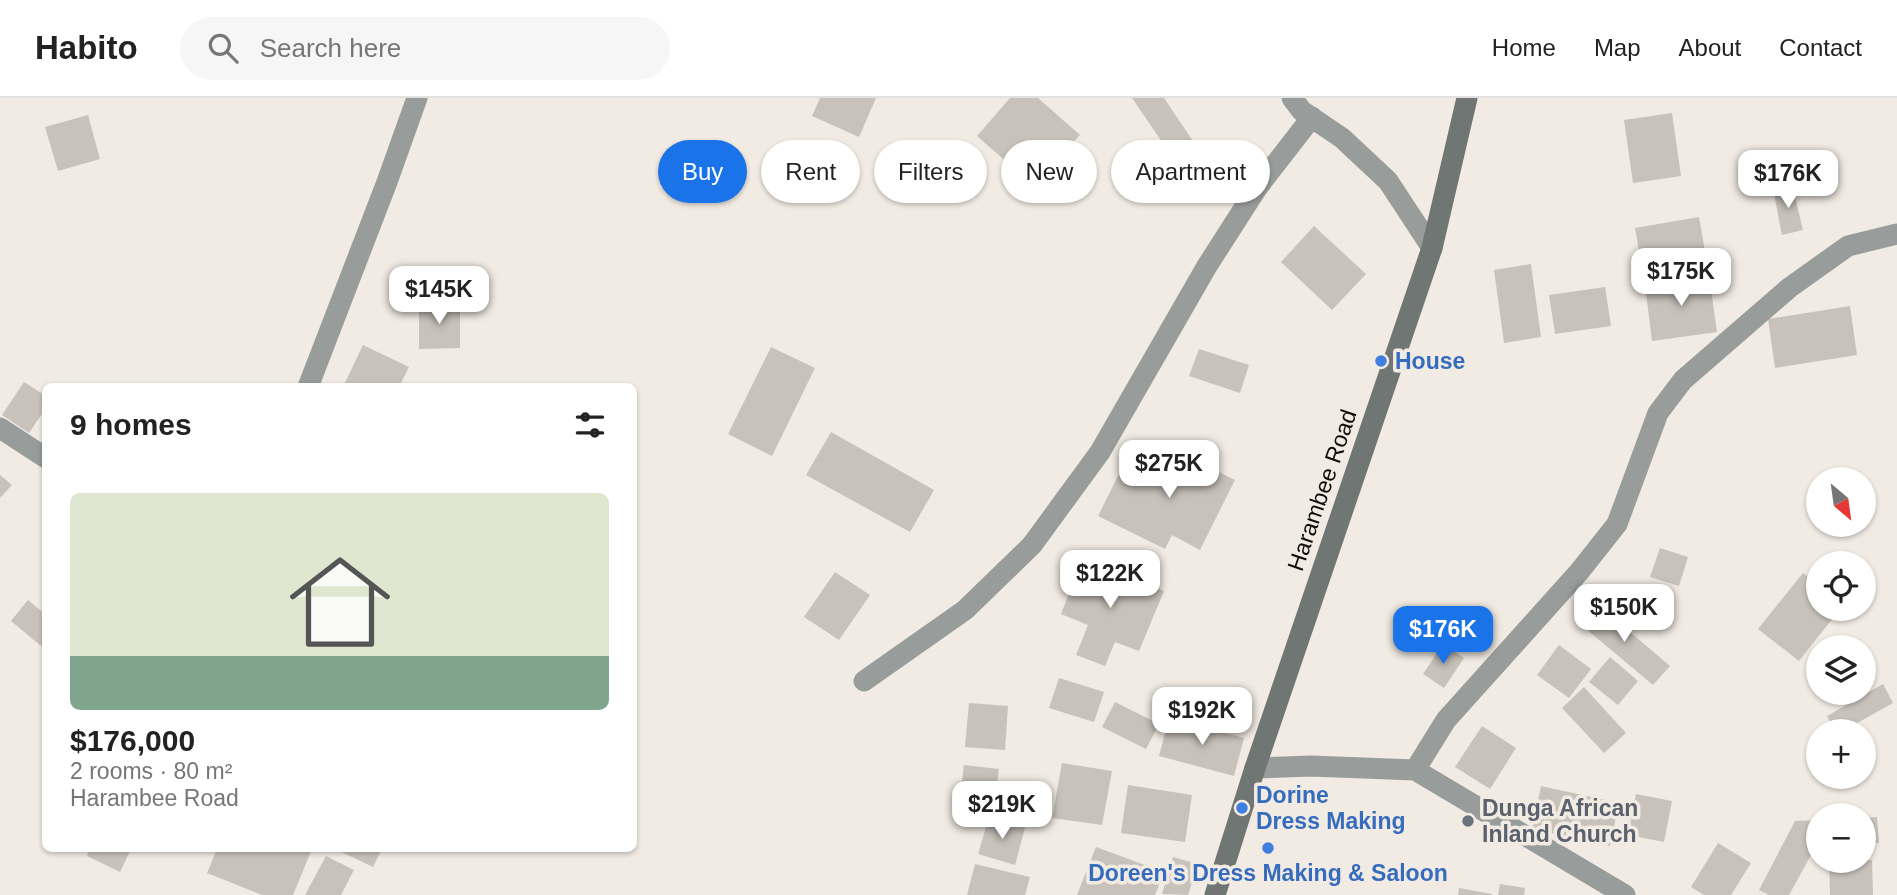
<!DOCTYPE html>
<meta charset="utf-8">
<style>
body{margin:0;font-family:Helvetica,sans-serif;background:#f6f6f6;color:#222;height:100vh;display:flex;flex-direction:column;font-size:26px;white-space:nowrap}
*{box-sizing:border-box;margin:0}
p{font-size:23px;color:#767676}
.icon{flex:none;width:38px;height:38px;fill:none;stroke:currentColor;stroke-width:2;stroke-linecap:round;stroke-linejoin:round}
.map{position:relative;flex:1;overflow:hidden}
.drawer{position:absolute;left:42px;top:285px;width:595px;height:469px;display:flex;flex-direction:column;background:#fff;border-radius:10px;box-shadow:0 2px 5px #0004}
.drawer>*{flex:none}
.banner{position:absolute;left:658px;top:42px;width:665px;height:63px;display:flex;gap:14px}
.needle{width:46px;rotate:151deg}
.buttons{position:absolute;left:1806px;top:369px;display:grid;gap:14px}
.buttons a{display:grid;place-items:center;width:70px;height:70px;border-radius:50%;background:#fff;box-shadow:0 2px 5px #0004;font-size:35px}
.price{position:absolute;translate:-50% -60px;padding:0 16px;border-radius:14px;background:#fff;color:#222;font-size:23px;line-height:46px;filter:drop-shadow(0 2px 4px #0008)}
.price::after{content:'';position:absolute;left:50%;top:42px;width:21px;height:16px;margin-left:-10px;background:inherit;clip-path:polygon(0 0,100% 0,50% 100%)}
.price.on{background:#1a73e8;color:#fff}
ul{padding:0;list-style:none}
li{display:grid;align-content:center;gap:14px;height:371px;padding:0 28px}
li+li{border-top:2px solid #e0e0e0}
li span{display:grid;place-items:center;height:217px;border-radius:10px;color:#555}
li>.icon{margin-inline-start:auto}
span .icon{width:126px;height:126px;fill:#fffc;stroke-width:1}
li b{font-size:30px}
h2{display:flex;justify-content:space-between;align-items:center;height:84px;padding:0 28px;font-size:30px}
.tag{padding:0 24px;border-radius:32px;background:#fff;box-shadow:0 2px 5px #0004;font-size:24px;line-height:63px}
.tag.on{background:#1a73e8;color:#fff}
header{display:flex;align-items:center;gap:42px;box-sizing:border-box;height:98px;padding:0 35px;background:#fff;border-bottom:2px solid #e0e0e0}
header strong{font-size:33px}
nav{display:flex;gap:38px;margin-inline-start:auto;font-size:24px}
.search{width:490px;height:63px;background:#f6f6f6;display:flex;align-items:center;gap:18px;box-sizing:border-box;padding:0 24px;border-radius:38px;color:#767676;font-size:26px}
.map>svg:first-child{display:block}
.building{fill:#c8c2ba}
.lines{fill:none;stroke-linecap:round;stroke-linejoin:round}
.street{stroke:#989c9a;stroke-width:21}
.secondary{stroke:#707673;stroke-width:21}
.shop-dot{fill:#3f7fe0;stroke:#f1ebe3;stroke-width:2.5}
.worship-dot{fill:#6b7280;stroke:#f1ebe3;stroke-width:2.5}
.labels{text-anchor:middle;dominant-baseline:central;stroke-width:7;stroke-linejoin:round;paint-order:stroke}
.shop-label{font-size:23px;font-weight:bold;fill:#366cbe;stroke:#f1ebe3;text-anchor:start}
.street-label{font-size:23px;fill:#100e0b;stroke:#f1ebe3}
.worship-label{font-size:23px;font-weight:bold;fill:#5b616d;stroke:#f1ebe3;text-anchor:start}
</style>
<header>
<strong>Habito</strong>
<div class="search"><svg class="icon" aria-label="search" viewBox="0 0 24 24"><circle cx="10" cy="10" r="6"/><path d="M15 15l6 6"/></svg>Search here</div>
<nav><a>Home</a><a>Map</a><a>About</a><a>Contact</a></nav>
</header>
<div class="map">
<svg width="1897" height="797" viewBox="0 0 1897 797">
<rect width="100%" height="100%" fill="#f1ebe3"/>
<path class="building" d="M820,0H876L859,39L812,18Z
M1010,0H1038L1080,37L1034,88L977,38Z
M1132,0H1164L1193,43L1171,57Z
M1672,15L1681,78L1633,85L1624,22Z
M88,17L100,61L58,73L45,29Z
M1792,86L1803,132L1782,137L1773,91Z
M1699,119L1707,165L1643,176L1635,130Z
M1314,128L1366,176L1332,212L1281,164Z
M1531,166L1541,239L1504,245L1494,172Z
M1709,177L1717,234L1652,243L1645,187Z
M1605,189L1611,228L1555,236L1549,197Z
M419,205H460V250L419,251Z
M1850,208L1857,257L1775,270L1768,221Z
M363,247L409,269L399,289H343Z
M771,249L815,270L772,358L728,336Z
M1199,251L1249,267L1240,295L1189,278Z
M24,284L46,298V310L29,335L2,317Z
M831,334L934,392L910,434L806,377Z
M1186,344L1217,359L1211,370L1235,382L1200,452L1172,437L1165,451L1098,418L1126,362L1166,382Z
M0,377L12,387L0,400Z
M1660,450L1688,459L1679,488L1650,479Z
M1083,460L1164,493L1139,553L1115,544L1105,568L1076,557L1088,527L1061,516Z
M835,474L870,497L839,542L804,519Z
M1803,475L1818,487V511H1840L1799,563L1758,531Z
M28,502L46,517V552L11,523Z
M1596,505L1670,568L1653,587L1579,525Z
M1443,546L1464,560L1444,590L1423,576Z
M1559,547L1591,571L1569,600L1537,577Z
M1610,559L1638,583L1618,607L1589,584Z
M1059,580L1104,594L1094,624L1049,610Z
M1883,586L1893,605L1841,634H1835L1827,618Z
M1584,589L1626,635L1604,655L1562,610Z
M1115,604L1159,626L1146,651L1102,629Z
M969,605L1008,608L1005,652L965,649Z
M1169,620L1244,640L1234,678L1159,658Z
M1482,628L1516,650L1490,691L1455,669Z
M1062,665L1112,673L1102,727L1052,720Z
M964,667L999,671L995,704L960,700Z
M1128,687L1192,697L1185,744L1121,735Z
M1541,688L1619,705L1610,748L1532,731Z
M1636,696L1672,703L1664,744L1628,737Z
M989,719L1025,730L1015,767L978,756Z
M1877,719L1879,745L1864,746V720Z
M1818,722V748H1816L1789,797H1769L1759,792L1795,723Z
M1718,745L1751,765L1731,797H1704L1691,789Z
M1096,749L1164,774L1155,797H1077Z
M90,751H131L120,774L87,758Z
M217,751H312L293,797H262L207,775Z
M335,751H382L373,769Z
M326,758L354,772L341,797H305Z
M1173,759L1198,766L1188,797L1162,796Z
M1872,762L1873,797H1830L1829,763Z
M975,766L1030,779L1025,797H967Z
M1500,786L1525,790L1524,797H1498Z
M1459,790L1492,796V797H1458Z"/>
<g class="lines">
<path class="street" d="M1292,0L1302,13L1342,40L1388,83L1432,150
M308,289L387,84L417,0
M0,330L46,360
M864,583L965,512L1032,447L1100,354L1207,168L1257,90L1312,19
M1255,670L1311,668L1415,672L1625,797
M1415,672L1446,622L1579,474L1617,426L1658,315L1683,282L1789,190L1848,148L1897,136"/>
<path class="secondary" d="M1215,797L1255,670L1432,150L1467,0"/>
</g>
<g class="shop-dot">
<circle cx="1381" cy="263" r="7"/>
<circle cx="1242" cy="710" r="7"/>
<circle cx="1268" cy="750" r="7"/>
</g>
<circle class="worship-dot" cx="1468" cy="723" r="7"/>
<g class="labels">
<g class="shop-label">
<text x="1395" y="263">House</text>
<text x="1256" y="697">Dorine<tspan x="1256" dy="26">Dress Making</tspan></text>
<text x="1268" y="775" text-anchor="middle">Doreen's Dress Making &amp; Saloon</text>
</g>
<g class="street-label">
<text transform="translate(1322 392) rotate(-71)">Harambee Road</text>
</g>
<g class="worship-label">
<text x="1482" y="710">Dunga African<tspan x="1482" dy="26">Inland Church</tspan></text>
</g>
</g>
</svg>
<div class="buttons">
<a><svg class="needle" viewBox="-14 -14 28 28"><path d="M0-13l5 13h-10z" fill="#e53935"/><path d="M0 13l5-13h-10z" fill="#767676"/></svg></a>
<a><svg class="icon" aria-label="locate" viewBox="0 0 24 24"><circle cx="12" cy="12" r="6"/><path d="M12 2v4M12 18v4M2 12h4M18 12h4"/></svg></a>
<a><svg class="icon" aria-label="layers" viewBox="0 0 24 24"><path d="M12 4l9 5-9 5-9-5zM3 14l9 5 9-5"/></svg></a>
<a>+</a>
<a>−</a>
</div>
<b class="price" style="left:1788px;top:112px">$176K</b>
<b class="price" style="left:1681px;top:210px">$175K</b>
<b class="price" style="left:439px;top:228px">$145K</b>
<b class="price" style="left:1169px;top:402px">$275K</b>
<b class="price" style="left:1110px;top:512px">$122K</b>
<b class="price" style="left:1624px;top:546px">$150K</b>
<b class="price on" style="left:1443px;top:568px">$176K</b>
<b class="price" style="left:1202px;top:649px">$192K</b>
<b class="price" style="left:1002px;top:743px">$219K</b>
<div class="banner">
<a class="tag on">Buy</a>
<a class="tag">Rent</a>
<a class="tag">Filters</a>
<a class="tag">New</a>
<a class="tag">Apartment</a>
</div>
<section class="drawer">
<h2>9 homes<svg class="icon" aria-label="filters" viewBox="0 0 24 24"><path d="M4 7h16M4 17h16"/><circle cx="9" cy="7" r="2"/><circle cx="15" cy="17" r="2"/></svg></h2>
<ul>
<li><span style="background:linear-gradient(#dfe7d0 75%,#7fa58c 0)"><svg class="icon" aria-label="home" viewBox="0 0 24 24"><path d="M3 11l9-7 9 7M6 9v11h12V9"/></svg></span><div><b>$176,000</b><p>2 rooms · 80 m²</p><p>Harambee Road</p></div></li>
</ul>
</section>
</div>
